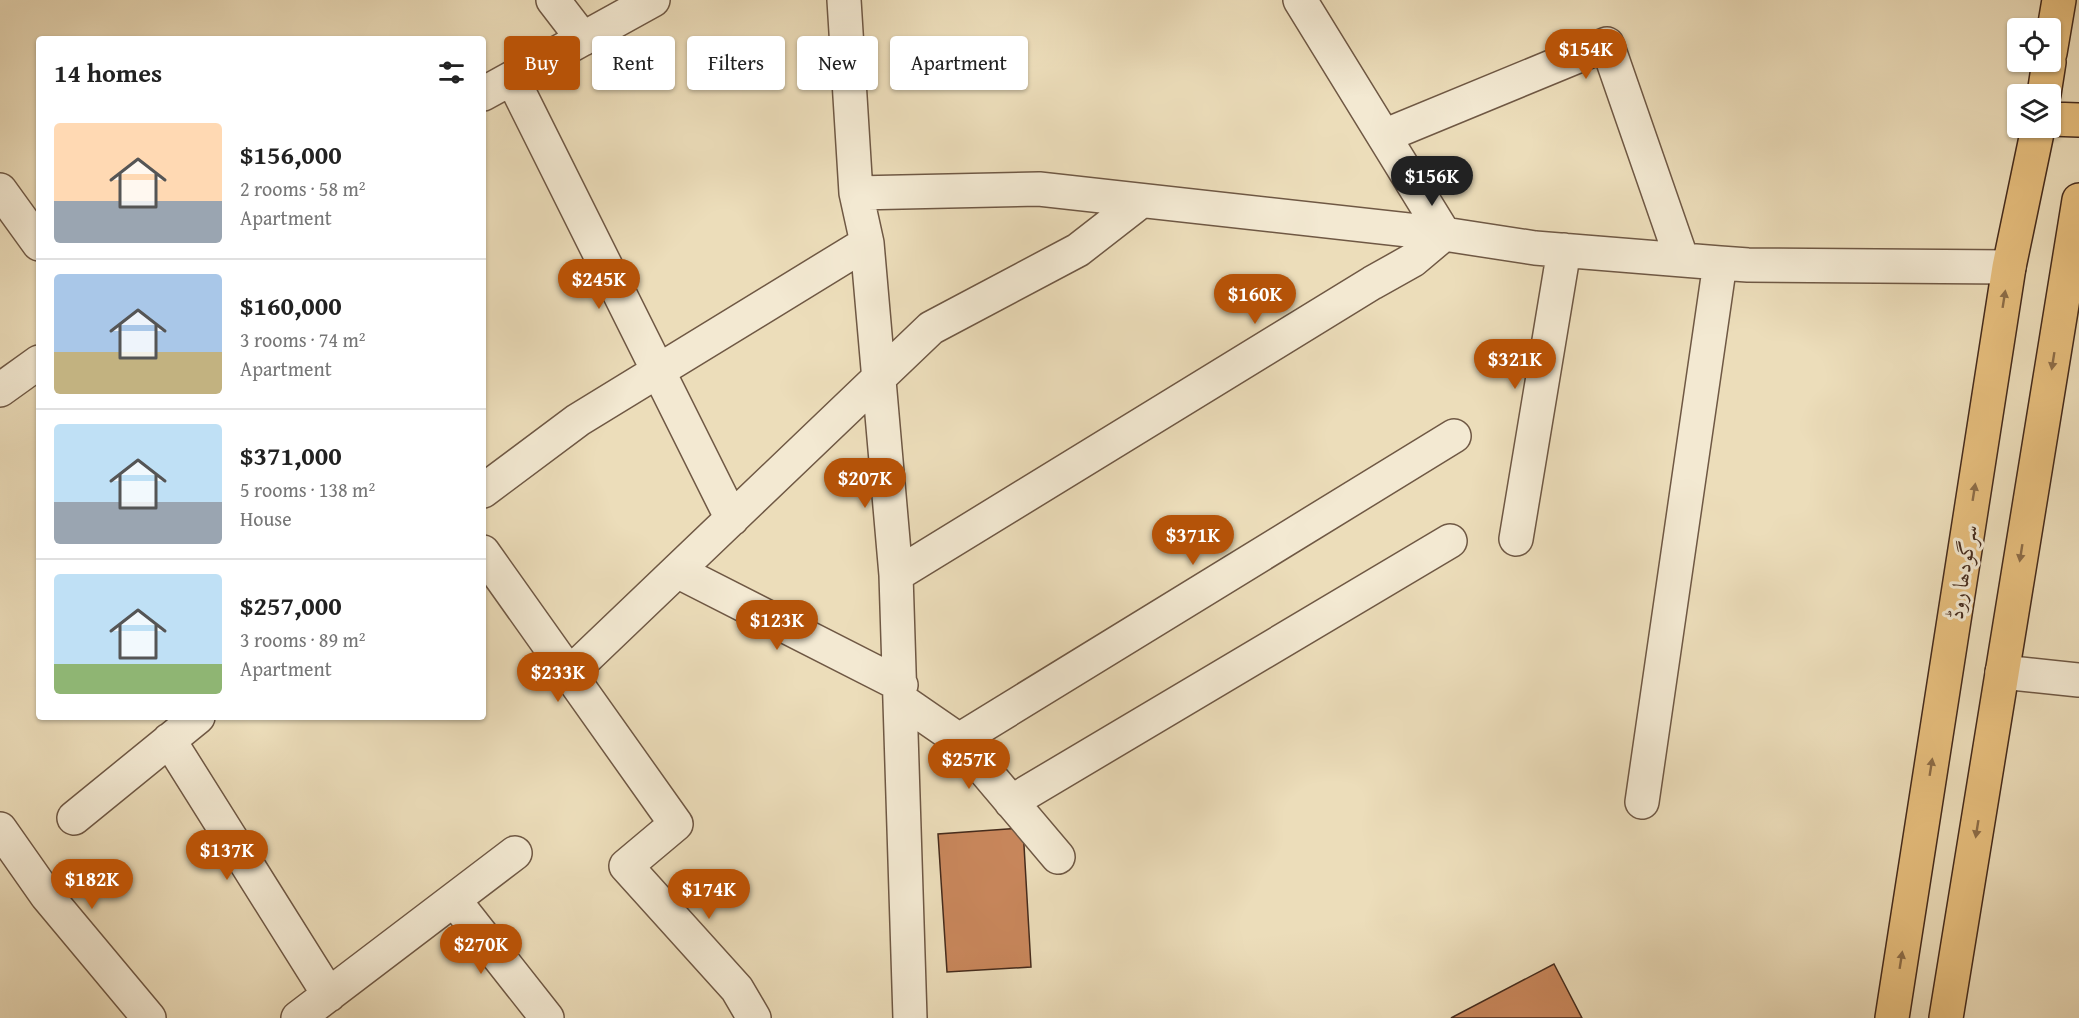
<!DOCTYPE html>
<meta charset="utf-8">
<style>
body{margin:0;font-family:"Gentium Book Plus",Amiri,serif;background:#f2f2f2;color:#222;height:100vh;display:flex;flex-direction:column;font-size:22px;white-space:nowrap}
*{box-sizing:border-box;margin:0}
p{font-size:20px;color:#767676}
.icon{flex:none;width:33px;height:33px;fill:none;stroke:currentColor;stroke-width:2;stroke-linecap:round;stroke-linejoin:round}
.map{position:relative;flex:1;overflow:hidden}
.sheet{position:absolute;left:36px;top:36px;width:450px;height:684px;display:flex;flex-direction:column;background:#fff;border-radius:6px;box-shadow:0 2px 4px #0004}
.sheet>*{flex:none}
.hud{position:absolute;left:504px;top:36px;width:570px;height:54px;display:flex;gap:12px}
.tools{position:absolute;left:2007px;top:18px;display:grid;gap:12px}
.tools a{display:grid;place-items:center;width:54px;height:54px;border-radius:6px;background:#fff;box-shadow:0 2px 4px #0004;font-size:30px}
.price{position:absolute;translate:-50% -51px;padding:0 14px;border-radius:21px;background:#b45309;color:#fff;font-size:20px;line-height:39px;filter:drop-shadow(0 2px 3px #0008)}
.price::after{content:'';position:absolute;left:50%;top:36px;width:18px;height:14px;margin-left:-9px;background:inherit;clip-path:polygon(0 0,100% 0,50% 100%)}
.price.active{background:#222;color:#fff}
ul{padding:0;list-style:none}
li{display:flex;align-items:center;gap:18px;height:150px;padding:0 18px}
li+li{border-top:2px solid #e0e0e0}
li span{display:grid;place-items:center;flex:none;width:168px;height:120px;border-radius:6px;color:#555}
li>.icon{margin-inline-start:auto}
span .icon{width:72px;height:72px;fill:#fffc;stroke-width:1}
li b{font-size:26px}
h2{display:flex;justify-content:space-between;align-items:center;height:72px;padding:0 18px;font-size:26px}
.tag{padding:0 21px;border-radius:6px;background:#fff;box-shadow:0 2px 4px #0004;font-size:21px;line-height:54px}
.tag.active{background:#b45309;color:#fff}
.map>svg:first-child{display:block}
.building{fill:#c9875c;stroke:#452b1c;stroke-width:1.5}
.lines{fill:none;stroke-linecap:round;stroke-linejoin:round}
.minor-casing{stroke:#6f5844;stroke-width:36}
.highway-casing{stroke:#452b1c;stroke-width:36}
.minor{stroke:#f3e9d2;stroke-width:33}
.highway{stroke:#e6be7d;stroke-width:33}
.oneway{fill:#8d6d48}
.labels{text-anchor:middle;dominant-baseline:central;stroke-width:6;stroke-linejoin:round;paint-order:stroke}
.street-label{font-size:22px;fill:#452b1c;stroke:#f3e9d2}
</style>
<div class="map">
<svg width="2079" height="1018" viewBox="0 0 2079 1018">
<rect width="100%" height="100%" fill="#ecddba"/>
<filter id="stains"><feTurbulence type="fractalNoise" baseFrequency=".00333" numOctaves="4"/><feColorMatrix values="0 0 0 0 .2 0 0 0 0 .09 0 0 0 0 .02 0 0 0 .5 -.17"/></filter>
<radialGradient id="worn" r=".72"><stop offset=".6" stop-color="#630" stop-opacity="0"/><stop offset="1" stop-color="#630" stop-opacity=".3"/></radialGradient>
<path class="building" d="M1023,828L1031,967L947,972L938,834Z
M1554,964L1582,1018H1451Z"/>
<g class="lines">
<defs>
<path id="minor" d="M553,0L583,39
M844,0L856,193L867,243L896,575L910,1018
M512,78L732,519
M483,94L653,0
M1384,136L1607,44L1682,260
M0,190L39,244
M856,193L1039,189L1444,234L1535,248L1720,263L1748,265L2009,267
M0,390L39,362
M483,491L578,420L867,243
M1516,539L1564,250
M483,552L676,824L626,866L737,989L754,1018
M677,571L901,685
M896,575L1372,283L1413,260L1444,234L1300,0
M2002,672L2079,680
M569,674L931,328L1078,250L1141,201
M901,700L959,740L1058,857
M169,740L329,995
M959,740L1454,436
M1011,802L1450,541
M1642,802L1720,263
M74,818L198,717
M0,829L47,896L149,1018
M454,900L547,1018
M298,1018L515,853"/>
<path id="highway" d="M2050,53L2059,0
M2044,94L2049,62
M2050,119L2079,120
M1892,1018L2009,267L2038,128
M1946,1018L2079,200"/>
</defs>
<use href="#minor" class="minor-casing"/>
<use href="#highway" class="highway-casing"/>
<use href="#minor" class="minor"/>
<use href="#highway" class="highway"/>
</g>
<defs><path id="oneway-solid" d="M-6-.8H1V-3.2L6.5 0L1 3.2V.8H-6Z" transform="scale(1.5)"/></defs>
<g class="oneway">
<use href="#oneway-solid" transform="translate(2004 299) rotate(-81)"/>
<use href="#oneway-solid" transform="translate(2053 361) rotate(99)"/>
<use href="#oneway-solid" transform="translate(1974 492) rotate(-81)"/>
<use href="#oneway-solid" transform="translate(2021 553) rotate(99)"/>
<use href="#oneway-solid" transform="translate(1931 767) rotate(-81)"/>
<use href="#oneway-solid" transform="translate(1977 829) rotate(99)"/>
<use href="#oneway-solid" transform="translate(1901 960) rotate(-81)"/>
</g>
<g class="labels">
<g class="street-label">
<text transform="translate(1962 572) rotate(-81)">سرگودھا روڈ</text>
</g>
</g>
<rect width="100%" height="100%" filter="url(#stains)"/>
<rect width="100%" height="100%" fill="url(#worn)"/>
</svg>
<div class="tools">
<a><svg class="icon" aria-label="locate" viewBox="0 0 24 24"><circle cx="12" cy="12" r="6"/><path d="M12 2v4M12 18v4M2 12h4M18 12h4"/></svg></a>
<a><svg class="icon" aria-label="layers" viewBox="0 0 24 24"><path d="M12 4l9 5-9 5-9-5zM3 14l9 5 9-5"/></svg></a>
</div>
<b class="price" style="left:1586px;top:80px">$154K</b>
<b class="price active" style="left:1432px;top:207px">$156K</b>
<b class="price" style="left:599px;top:310px">$245K</b>
<b class="price" style="left:1255px;top:325px">$160K</b>
<b class="price" style="left:1515px;top:390px">$321K</b>
<b class="price" style="left:865px;top:509px">$207K</b>
<b class="price" style="left:1193px;top:566px">$371K</b>
<b class="price" style="left:777px;top:651px">$123K</b>
<b class="price" style="left:558px;top:703px">$233K</b>
<b class="price" style="left:969px;top:790px">$257K</b>
<b class="price" style="left:227px;top:881px">$137K</b>
<b class="price" style="left:92px;top:910px">$182K</b>
<b class="price" style="left:709px;top:920px">$174K</b>
<b class="price" style="left:481px;top:975px">$270K</b>
<div class="hud">
<a class="tag active">Buy</a>
<a class="tag">Rent</a>
<a class="tag">Filters</a>
<a class="tag">New</a>
<a class="tag">Apartment</a>
</div>
<section class="sheet">
<h2>14 homes<svg class="icon" aria-label="filters" viewBox="0 0 24 24"><path d="M4 7h16M4 17h16"/><circle cx="9" cy="7" r="2"/><circle cx="15" cy="17" r="2"/></svg></h2>
<ul>
<li><span style="background:linear-gradient(#ffd9b3 65%,#9aa5b1 0)"><svg class="icon" aria-label="home" viewBox="0 0 24 24"><path d="M3 11l9-7 9 7M6 9v11h12V9"/></svg></span><div><b>$156,000</b><p>2 rooms · 58 m²</p><p>Apartment</p></div></li>
<li><span style="background:linear-gradient(#a9c7e8 65%,#c2b280 0)"><svg class="icon" aria-label="home" viewBox="0 0 24 24"><path d="M3 11l9-7 9 7M6 9v11h12V9"/></svg></span><div><b>$160,000</b><p>3 rooms · 74 m²</p><p>Apartment</p></div></li>
<li><span style="background:linear-gradient(#bfe0f5 65%,#9aa5b1 0)"><svg class="icon" aria-label="home" viewBox="0 0 24 24"><path d="M3 11l9-7 9 7M6 9v11h12V9"/></svg></span><div><b>$371,000</b><p>5 rooms · 138 m²</p><p>House</p></div></li>
<li><span style="background:linear-gradient(#bfe0f5 75%,#8fb573 0)"><svg class="icon" aria-label="home" viewBox="0 0 24 24"><path d="M3 11l9-7 9 7M6 9v11h12V9"/></svg></span><div><b>$257,000</b><p>3 rooms · 89 m²</p><p>Apartment</p></div></li>
</ul>
</section>
</div>
